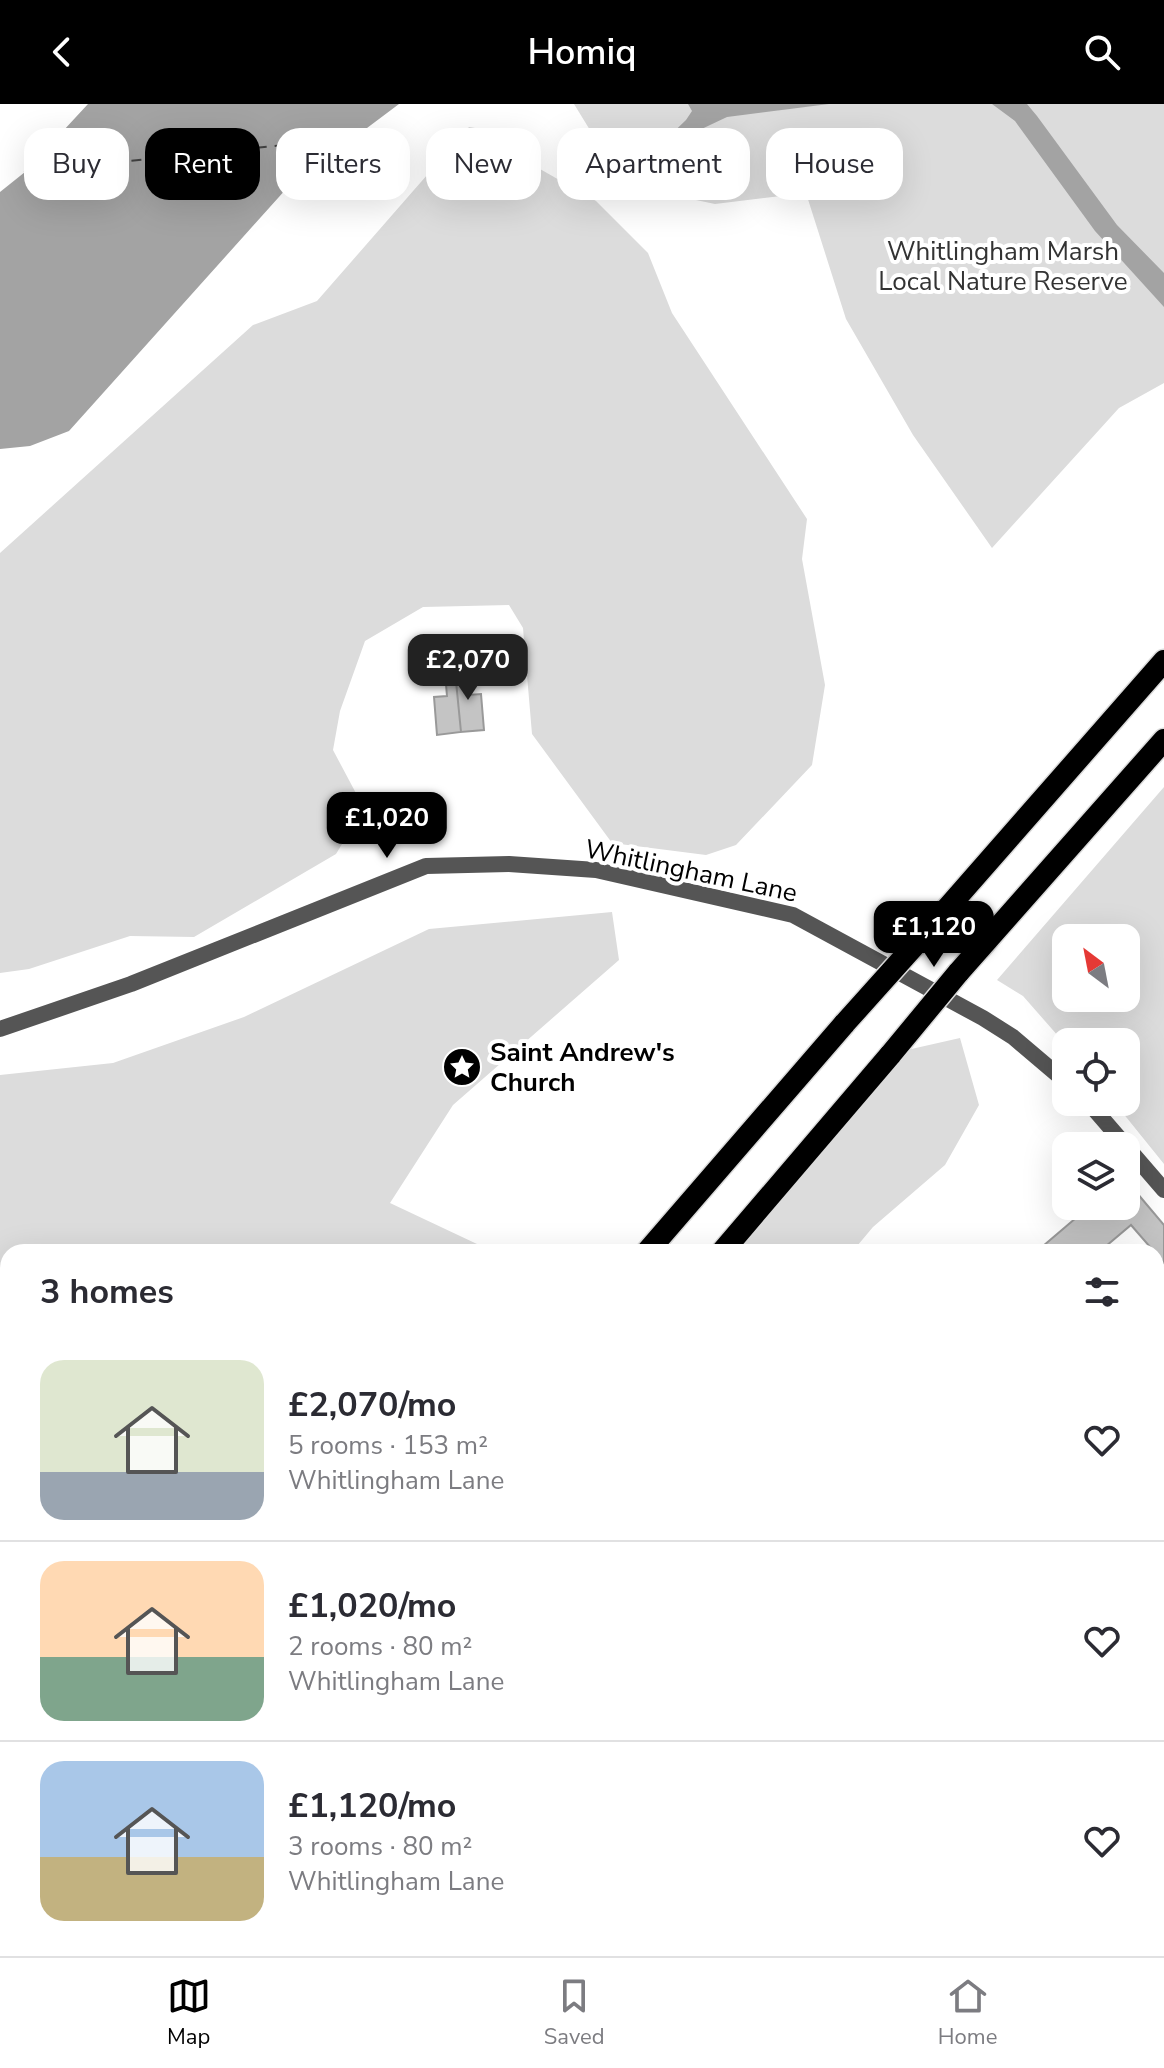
<!DOCTYPE html>
<meta charset="utf-8">
<style>
body{margin:0;font-family:"Nunito Sans",sans-serif;background:#f7f7f7;color:#2b2b33;height:100vh;display:flex;flex-direction:column;font-size:30px;white-space:nowrap}
*{box-sizing:border-box;margin:0}
p{font-size:26px;color:#7c7c81}
.icon{flex:none;width:44px;height:44px;fill:none;stroke:currentColor;stroke-width:2;stroke-linecap:round;stroke-linejoin:round}
.map{position:relative;flex:1;overflow:hidden}
.details{position:absolute;left:0px;top:1140px;width:1164px;height:712px;display:flex;flex-direction:column;background:#fff;border-radius:24px 24px 0 0;box-shadow:0 8px 32px #0002}
.details>*{flex:none}
.guide{position:absolute;left:24px;top:24px;width:1116px;height:72px;display:flex;gap:16px}
.needle{width:52px;rotate:328deg}
.controls{position:absolute;left:1052px;top:820px;display:grid;gap:16px}
.controls a{display:grid;place-items:center;width:88px;height:88px;border-radius:16px;background:#fff;box-shadow:0 8px 32px #0002;font-size:40px}
.price{position:absolute;translate:-50% -68px;padding:0 18px;border-radius:16px;background:#000;color:#fff;font-size:26px;line-height:52px;filter:drop-shadow(0 2px 4px #0008)}
.price::after{content:'';position:absolute;left:50%;top:48px;width:24px;height:18px;margin-left:-12px;background:inherit;clip-path:polygon(0 0,100% 0,50% 100%)}
.price.current{background:#222;color:#fff}
ul{padding:0;list-style:none}
li{display:flex;align-items:center;gap:24px;height:200px;padding:0 40px}
li+li{border-top:2px solid #e1e1e2}
li span{display:grid;place-items:center;flex:none;width:224px;height:160px;border-radius:24px;color:#555}
li>.icon{margin-inline-start:auto}
span .icon{width:96px;height:96px;fill:#fffc;stroke-width:1}
li b{font-size:34px}
h2{display:flex;justify-content:space-between;align-items:center;height:96px;padding:0 40px;font-size:34px}
.pill{padding:0 28px;border-radius:24px;background:#fff;box-shadow:0 8px 32px #0002;font-size:28px;line-height:72px}
.pill.current{background:#000;color:#fff}
header{display:flex;justify-content:space-between;align-items:center;height:104px;padding:0 40px;background:#000;color:#fff;font-size:36px;font-weight:600}
.tab-bar{display:flex;justify-content:space-around;align-items:center;height:112px;border-top:2px solid #e1e1e2;background:#fff;font-size:22px;color:#7c7c81}
.tab-bar a{display:grid;justify-items:center;gap:4px}
.tab-bar .current{color:#000}
.map>svg:first-child{display:block}
.green{fill:#dcdcdc;fill-rule:evenodd}
.water{fill:#a3a3a3}
.lines{fill:none;stroke-linecap:round;stroke-linejoin:round}
.ferry{stroke:#444;stroke-width:2;stroke-dasharray:10 8;stroke-linecap:butt}
.building{fill:#c4c4c4;stroke:#999;stroke-width:2}
.trunk-casing{stroke:#dbdbdb;stroke-width:25}
.service{stroke:#555;stroke-width:16}
.minor{stroke:#555;stroke-width:16}
.trunk{stroke:#000;stroke-width:22}
.trunk-bridge-casing{stroke:#dbdbdb;stroke-width:25;stroke-linecap:butt}
.trunk-bridge{stroke:#000;stroke-width:22}
.labels{text-anchor:middle;dominant-baseline:central;stroke-width:8;stroke-linejoin:round;paint-order:stroke}
.park-label{font-size:26px;fill:#333;stroke:#fff}
.street-label{font-size:26px;fill:#000;stroke:#fff}
.poi-label{font-size:26px;font-weight:bold;fill:#000;stroke:#fff;text-anchor:start}
</style>
<header><svg class="icon" aria-label="back" viewBox="0 0 24 24"><path d="M15 5l-7 7 7 7"/></svg>Homiq<svg class="icon" aria-label="search" viewBox="0 0 24 24"><circle cx="10" cy="10" r="6"/><path d="M15 15l6 6"/></svg></header>
<div class="map">
<svg width="1164" height="1852" viewBox="0 0 1164 1852">
<rect width="100%" height="100%" fill="#fff"/>
<path class="green" d="M574,0H1164V279L1119,304L992,444L913,331L846,215L806,89L715,100L653,87L601,44Z
M469,23L512,30L540,65L596,97L648,149L672,209L807,415L802,455L825,581L812,661L736,741L706,751L612,739L532,630L523,524L509,501L423,503L365,537L340,607L333,646L358,693L353,722L336,750L194,833L130,832L29,865L0,869V449L253,221L317,197Z
M1164,683V1060L1114,998H1126V938H1066V941L1023,892L997,876ZM1066,834H1126V894H1066Z
M612,808L619,856L453,1001L390,1099L494,1148H8V1773L0,1782V971L113,959L244,913L429,825Z
M960,934L979,1001L945,1061L873,1123L852,1148H738L907,946Z
M157,1844H477L467,1852H150Z
M647,1844H686V1852H648Z"/>
<path class="water" d="M88,0H399L287,84L69,327L30,342L0,345V88L25,68Z
M688,0H829L727,13L691,30L637,72L632,68L686,16L692,7Z
M992,0H1027L1037,12L1117,121L1164,169V203L1095,127L1015,17Z"/>
<g class="lines">
<path class="ferry" d="M24,68L303,39"/>
</g>
<path class="building" d="M465,555L468,591L481,590L484,626L461,628L454,557Z
M444,557H454L461,628L437,631L434,593L447,592Z
M1126,1076L1164,1121V1159L1131,1121L1099,1148H1036L1090,1102H1126Z
M1164,1264V1323L1156,1311V1270Z
M1156,1350L1164,1360V1375L1156,1382Z"/>
<g class="lines">
<defs>
<path id="trunk" d="M915,841L1164,557
M958,869L1164,636
M647,1148L845,919
M722,1148L891,950
M62,1852L68,1844
M134,1852L141,1844"/>
</defs>
<use href="#trunk" class="trunk-casing"/>
<path class="service" d="M1156,1533L1164,1527
M1081,1844L1082,1852
M467,1852L477,1844"/>
<path class="minor" d="M0,925L131,880L426,762L509,760L596,766L793,811L983,914L1013,933L1066,978
M1088,998L1164,1086"/>
<use href="#trunk" class="trunk"/>
<defs>
<path id="trunk-bridge" d="M845,919L915,841
M891,950L958,869"/>
</defs>
<use href="#trunk-bridge" class="trunk-bridge-casing"/>
<use href="#trunk-bridge" class="trunk-bridge"/>
</g>
<defs>
<symbol id="sight-disc" viewBox="-11 -11 22 22"><circle r="9.5" fill="#000" stroke="#fff"/><path d="M0-6L1.8-2.2L6-1.7L2.9 1.2L3.7 5.4L0 3.3L-3.7 5.4L-2.9 1.2L-6-1.7L-1.8-2.2Z" fill="#fff"/></symbol>
</defs>
<g fill-rule="evenodd">
<use href="#sight-disc" x="440" y="941" width="44" height="44"/>
</g>
<g class="labels">
<g class="park-label">
<text x="1003" y="147">Whitlingham Marsh<tspan x="1003" dy="30">Local Nature Reserve</tspan></text>
</g>
<g class="street-label">
<text transform="translate(691 767) rotate(12)">Whitlingham Lane</text>
</g>
<g class="poi-label">
<text x="490" y="948">Saint Andrew's<tspan x="490" dy="30">Church</tspan></text>
</g>
</g>
</svg>
<div class="controls">
<a><svg class="needle" viewBox="-14 -14 28 28"><path d="M0-13l5 13h-10z" fill="#e53935"/><path d="M0 13l5-13h-10z" fill="#7c7c81"/></svg></a>
<a><svg class="icon" aria-label="locate" viewBox="0 0 24 24"><circle cx="12" cy="12" r="6"/><path d="M12 2v4M12 18v4M2 12h4M18 12h4"/></svg></a>
<a><svg class="icon" aria-label="layers" viewBox="0 0 24 24"><path d="M12 4l9 5-9 5-9-5zM3 14l9 5 9-5"/></svg></a>
</div>
<b class="price current" style="left:468px;top:598px">£2,070</b>
<b class="price" style="left:387px;top:756px">£1,020</b>
<b class="price" style="left:934px;top:865px">£1,120</b>
<div class="guide">
<a class="pill">Buy</a>
<a class="pill current">Rent</a>
<a class="pill">Filters</a>
<a class="pill">New</a>
<a class="pill">Apartment</a>
<a class="pill">House</a>
</div>
<section class="details">
<h2>3 homes<svg class="icon" aria-label="filters" viewBox="0 0 24 24"><path d="M4 7h16M4 17h16"/><circle cx="9" cy="7" r="2"/><circle cx="15" cy="17" r="2"/></svg></h2>
<ul>
<li><span style="background:linear-gradient(#dfe7d0 70%,#9aa5b1 0)"><svg class="icon" aria-label="home" viewBox="0 0 24 24"><path d="M3 11l9-7 9 7M6 9v11h12V9"/></svg></span><div><b>£2,070/mo</b><p>5 rooms · 153 m²</p><p>Whitlingham Lane</p></div><svg class="icon" aria-label="heart" viewBox="0 0 24 24"><path d="M12 20l-8-8c-3-5 5-10 8-4 3-6 11-1 8 4z"/></svg></li>
<li><span style="background:linear-gradient(#ffd9b3 60%,#7fa58c 0)"><svg class="icon" aria-label="home" viewBox="0 0 24 24"><path d="M3 11l9-7 9 7M6 9v11h12V9"/></svg></span><div><b>£1,020/mo</b><p>2 rooms · 80 m²</p><p>Whitlingham Lane</p></div><svg class="icon" aria-label="heart" viewBox="0 0 24 24"><path d="M12 20l-8-8c-3-5 5-10 8-4 3-6 11-1 8 4z"/></svg></li>
<li><span style="background:linear-gradient(#a9c7e8 60%,#c2b280 0)"><svg class="icon" aria-label="home" viewBox="0 0 24 24"><path d="M3 11l9-7 9 7M6 9v11h12V9"/></svg></span><div><b>£1,120/mo</b><p>3 rooms · 80 m²</p><p>Whitlingham Lane</p></div><svg class="icon" aria-label="heart" viewBox="0 0 24 24"><path d="M12 20l-8-8c-3-5 5-10 8-4 3-6 11-1 8 4z"/></svg></li>
</ul>
</section>
</div>
<nav class="tab-bar">
<a class="current"><svg class="icon" aria-label="map" viewBox="0 0 24 24"><path d="M3 6l6-2 6 2 6-2v14l-6 2-6-2-6 2zM9 4v14M15 6v14"/></svg>Map</a>
<a><svg class="icon" aria-label="saved" viewBox="0 0 24 24"><path d="M7 4h10v16l-5-4-5 4z"/></svg>Saved</a>
<a><svg class="icon" aria-label="home" viewBox="0 0 24 24"><path d="M3 11l9-7 9 7M6 9v11h12V9"/></svg>Home</a>
</nav>
